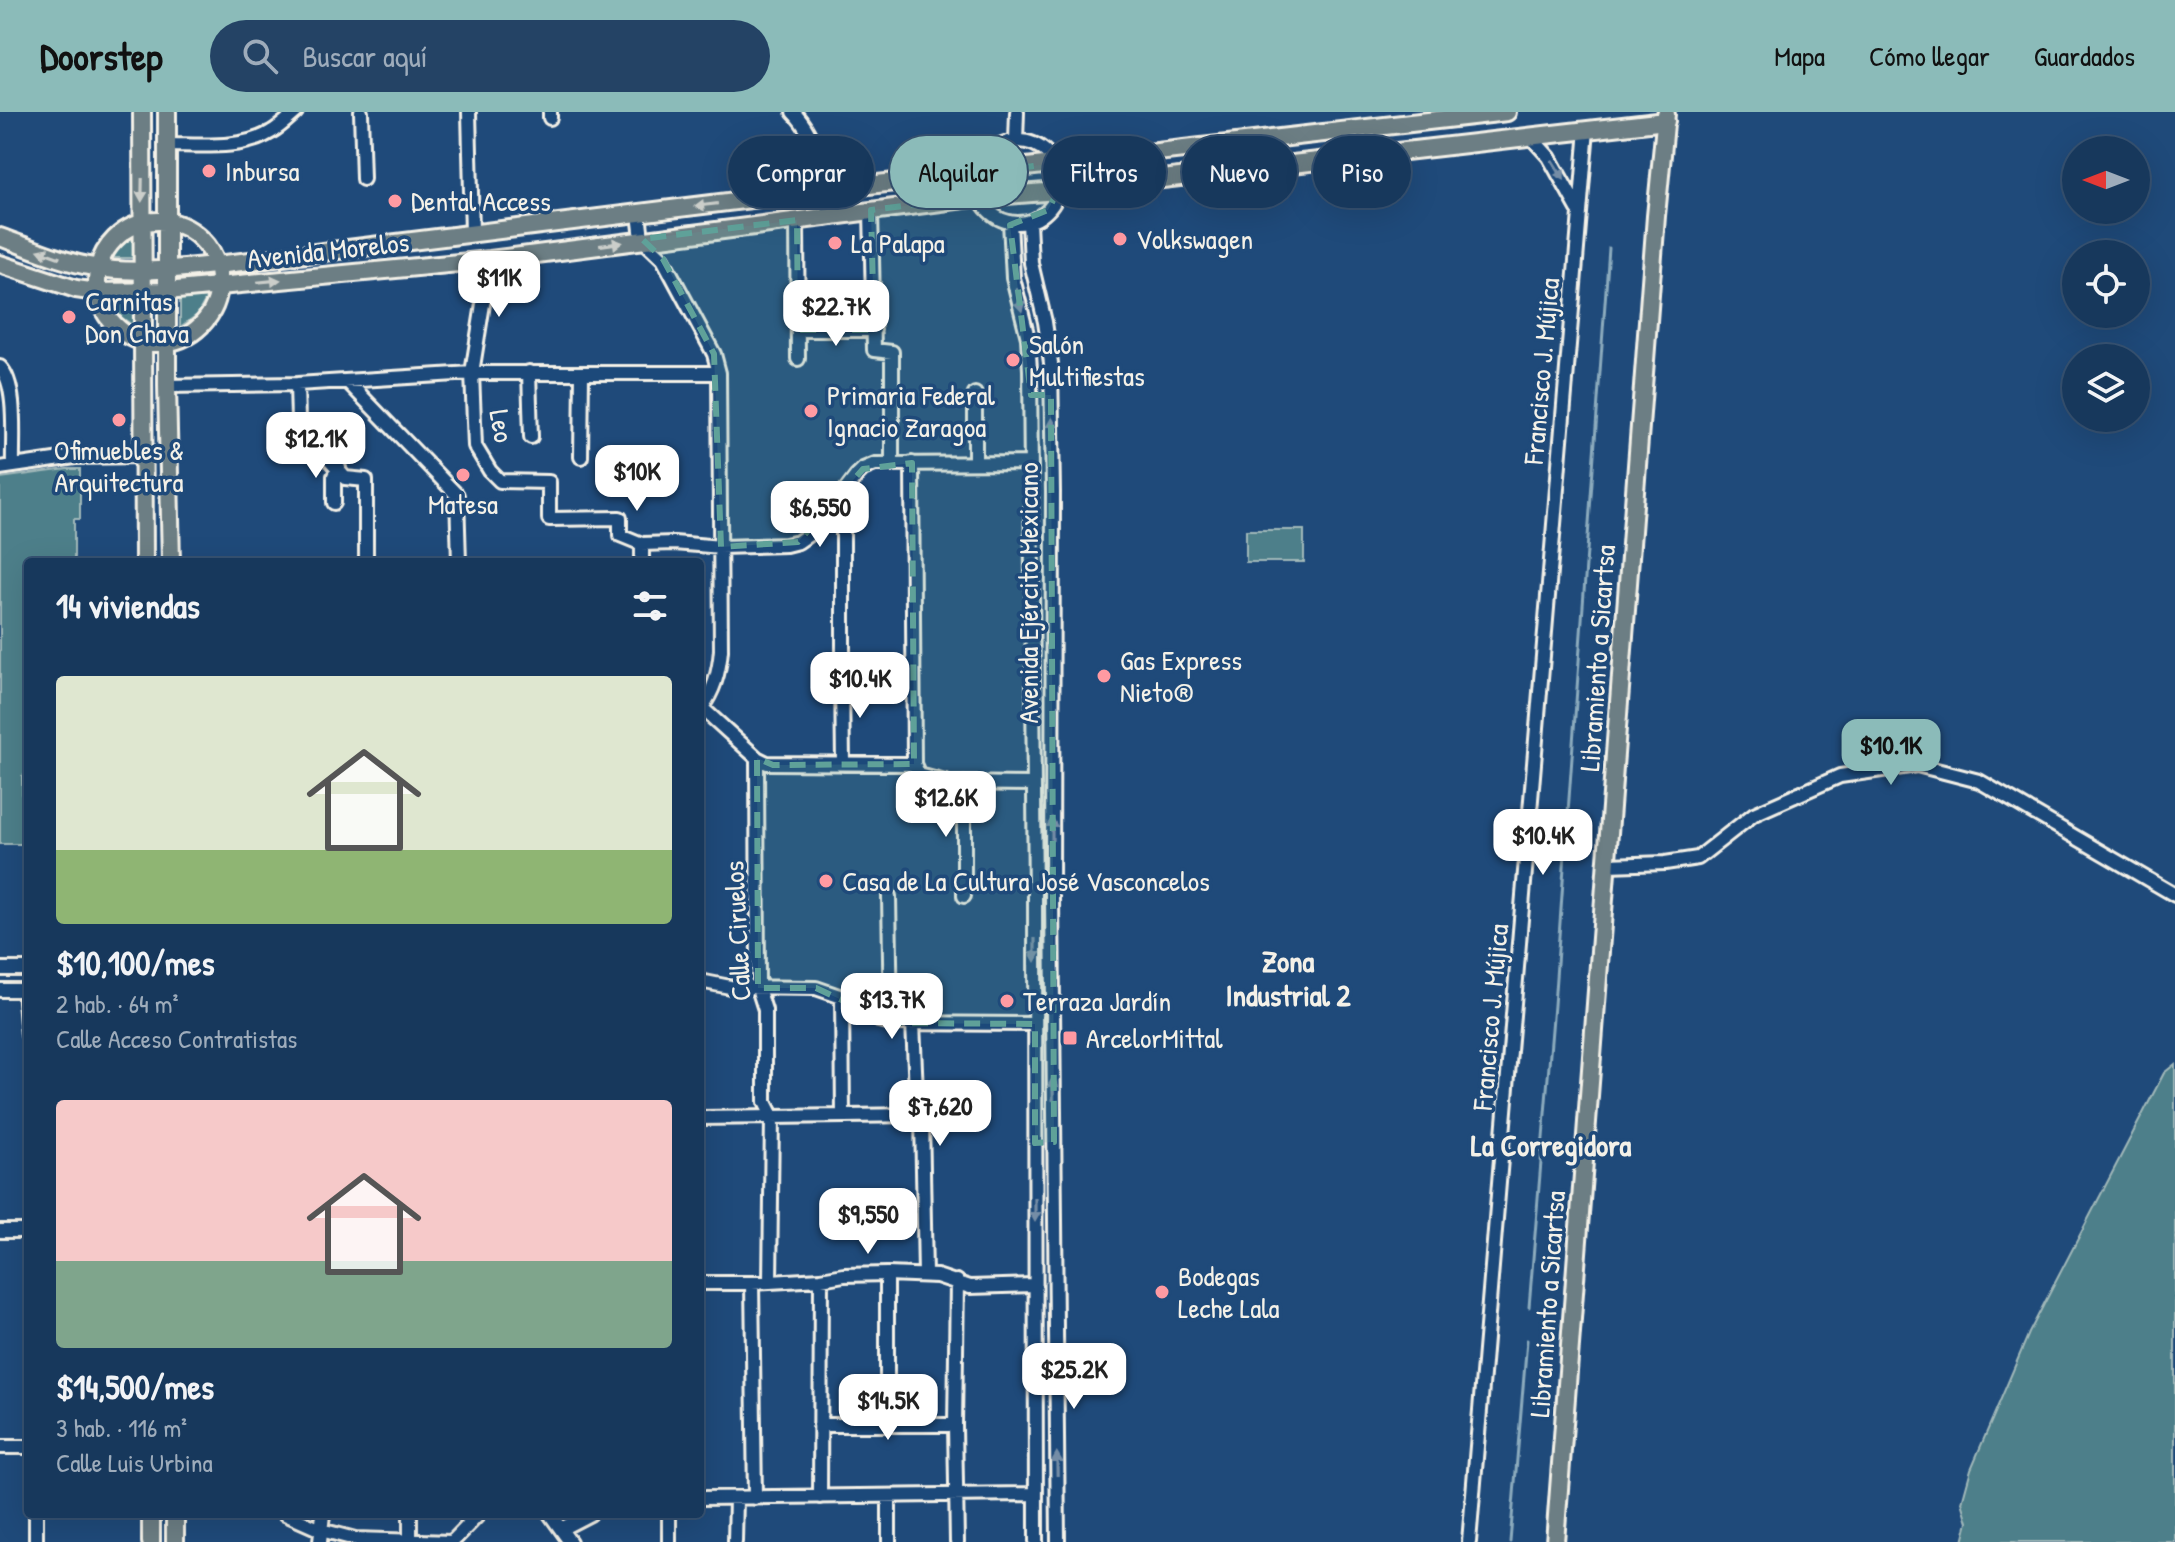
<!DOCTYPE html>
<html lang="es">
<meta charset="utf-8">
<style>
body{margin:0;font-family:"Patrick Hand",sans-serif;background:#244365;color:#f1f3f6;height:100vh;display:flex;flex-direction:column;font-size:30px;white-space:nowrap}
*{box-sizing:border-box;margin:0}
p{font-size:26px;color:#9eacbb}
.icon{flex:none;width:44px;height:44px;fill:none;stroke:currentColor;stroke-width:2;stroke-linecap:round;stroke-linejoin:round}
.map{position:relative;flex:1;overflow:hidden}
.side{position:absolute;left:24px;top:446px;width:680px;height:960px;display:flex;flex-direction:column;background:#17385c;border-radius:8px;box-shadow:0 8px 32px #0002,0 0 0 2px #365272}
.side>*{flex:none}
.banner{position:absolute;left:728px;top:24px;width:760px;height:72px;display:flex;gap:16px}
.needle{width:52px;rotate:270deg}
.fabs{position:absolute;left:2062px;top:24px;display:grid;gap:16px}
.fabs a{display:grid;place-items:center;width:88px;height:88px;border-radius:50%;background:#17385c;box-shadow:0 8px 32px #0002,0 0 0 2px #365272;font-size:40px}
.price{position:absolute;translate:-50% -68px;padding:0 18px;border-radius:16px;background:#fff;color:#222;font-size:26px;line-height:52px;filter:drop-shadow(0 2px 4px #0008)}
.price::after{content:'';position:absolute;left:50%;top:48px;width:24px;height:18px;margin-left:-12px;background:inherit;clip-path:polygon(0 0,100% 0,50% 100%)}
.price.selected{background:#8bbbb9;color:#111}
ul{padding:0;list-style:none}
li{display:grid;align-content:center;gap:16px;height:424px;padding:0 32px}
li span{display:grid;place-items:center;height:248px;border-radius:8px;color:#555}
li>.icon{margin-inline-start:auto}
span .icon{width:144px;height:144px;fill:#fffc;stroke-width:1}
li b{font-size:34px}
h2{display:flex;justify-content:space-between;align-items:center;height:96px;padding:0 32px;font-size:34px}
.tag{padding:0 28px;border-radius:36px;background:#17385c;box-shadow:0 8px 32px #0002,0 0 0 2px #365272;font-size:28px;line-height:72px}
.tag.selected{background:#8bbbb9;color:#111}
header{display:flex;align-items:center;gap:48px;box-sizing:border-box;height:112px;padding:0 40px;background:#8bbbb9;color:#111}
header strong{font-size:38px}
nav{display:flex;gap:44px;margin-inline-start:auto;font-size:28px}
.search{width:560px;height:72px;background:#244365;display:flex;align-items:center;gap:20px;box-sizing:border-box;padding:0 28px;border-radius:44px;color:#9eacbb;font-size:30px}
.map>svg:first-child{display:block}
.green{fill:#4e7f8a;stroke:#a1b8b9;stroke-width:2}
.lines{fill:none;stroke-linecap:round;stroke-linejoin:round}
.stream{stroke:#8cabbd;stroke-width:3}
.minor-casing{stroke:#f4f1e8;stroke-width:18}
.major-casing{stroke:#f4f1e8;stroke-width:22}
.minor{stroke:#1f4a7a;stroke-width:12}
.major{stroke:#6c7e84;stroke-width:16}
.oneway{fill:#748da6}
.oneway2{fill:#cbceca}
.marked{fill:#5fa199;fill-opacity:0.2;stroke:#5fa199;stroke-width:6;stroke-dasharray:16 10;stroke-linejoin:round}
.poi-dot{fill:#ff9aa2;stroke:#1f4a7a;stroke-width:3}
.labels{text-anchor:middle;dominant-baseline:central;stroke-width:7;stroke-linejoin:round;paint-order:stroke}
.poi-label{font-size:28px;fill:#f4f1e8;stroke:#1f4a7a;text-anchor:start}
.street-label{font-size:28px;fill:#f4f1e8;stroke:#1f4a7a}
.neighbourhood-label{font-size:30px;font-weight:bold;fill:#f4f1e8;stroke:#1f4a7a}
</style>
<header>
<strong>Doorstep</strong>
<div class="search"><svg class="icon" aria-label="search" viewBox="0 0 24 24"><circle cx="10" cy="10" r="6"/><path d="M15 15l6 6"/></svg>Buscar aquí</div>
<nav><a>Mapa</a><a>Cómo llegar</a><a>Guardados</a></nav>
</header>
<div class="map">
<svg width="2175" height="1430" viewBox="0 0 2175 1430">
<rect width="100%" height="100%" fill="#1f4a7a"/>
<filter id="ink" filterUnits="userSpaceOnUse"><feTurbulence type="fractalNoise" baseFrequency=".0125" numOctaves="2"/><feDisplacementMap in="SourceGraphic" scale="16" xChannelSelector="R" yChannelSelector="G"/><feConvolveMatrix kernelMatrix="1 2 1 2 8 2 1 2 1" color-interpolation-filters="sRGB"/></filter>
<g filter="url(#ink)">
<path class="green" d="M135,119V146H109L119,130Z
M207,185L197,203L180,215V186Z
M135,189V215L121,205L109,190Z
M67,357H80V407H74V450H28V631L26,632V663L22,664L23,732H0V366Z
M1246,418H1304V450H1246Z
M864,547H905V579H864Z
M2175,952V1430H1963L1968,1410L1962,1390L1971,1357L2029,1221L2164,961Z"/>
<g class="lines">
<path class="stream" d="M1529,1195L1554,893L1609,136
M1510,1430L1527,1228"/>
<defs>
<path id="minor" d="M361,0L363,67
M469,0L472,121
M793,0C819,26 824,68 828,104
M550,6V0
M1530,24L1549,45L1578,97
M1016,29L1017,0
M977 70a41 41 0 1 1 82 0a41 41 0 1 1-82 0Z
M166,33C200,33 242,38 271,20C280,15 288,7 296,0
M871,98L874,238L892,240V352
M639,101L642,127L663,147L714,242L719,261L721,538C719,561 714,579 700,598
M797,108L798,247
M1010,110L1013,166L1028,226L1030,258L1035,785L1036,1430
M1029,110L1031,151L1045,210L1051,251L1053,380L1052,785L1058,1430
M490,148L472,261L475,334L490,359L500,369L549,370V407L620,406V423L642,432L674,431L721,435L786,433L798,430L815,418L857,363L863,357L875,352L1031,351
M798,218H874
M0,255C18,273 12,329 13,354
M529,260L531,325
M347,269L457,383L459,450
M297,272L298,308L305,319L345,366L366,368V450
M167,274L297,272L472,261H719
M975,282V351
M581,345L582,261
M912,351L914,652
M0,356L75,345L144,344
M843,384V546
M334,391V364L339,356
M642,450V432
M842,564L843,652
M702,596L757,646L767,651L914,652L919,663L949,671L1034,672
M757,646L758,876L765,898V990L772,1004L770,1170
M1608,753L1665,751L1698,746L1754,702L1840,664L1917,653L1979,669L2175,783
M889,784L891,911
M964,784V671
M0,857H28
M700,869L730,875L816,876L842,885L879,908L891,911L1035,912
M0,878H28
M24,878L28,923
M842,885L843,1004
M913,911L917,1003L922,1006L925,1163
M700,1006L917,1003
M0,1119H28
M887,1162V1312
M957,1169L955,1313L957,1430
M700,1171H752L821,1167L844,1163L887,1162L937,1164L970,1175L1035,1173
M752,1171L755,1386
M820,1313H955
M0,1335H28
M889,1384V1430
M820,1385L821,1167
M700,1386L1036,1382
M285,1402L321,1418L355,1427L452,1430
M410,1402V1429
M550,1402L570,1430
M669,1402V1430
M561,1417L590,1402
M36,1430V1402
M320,1430L323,1402
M452,1430L479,1402
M735,1430L736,1386
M1469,1430L1587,17"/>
<path id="major" d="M142,0L144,450
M167,0V274L171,450
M97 170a61 61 0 1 1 122 0a61 61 0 1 1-122 0Z
M0,125C31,136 62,150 94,155C135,163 177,156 217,153L825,78L1507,0
M0,152L76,177L97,180L167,179L490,148L980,85L1058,79L1666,9
M151,1402V1430
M175,1430V1402
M1555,1430L1656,104L1666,2"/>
</defs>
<use href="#minor" class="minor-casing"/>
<use href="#major" class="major-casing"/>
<use href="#minor" class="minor"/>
<use href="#major" class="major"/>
</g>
<defs><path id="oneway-solid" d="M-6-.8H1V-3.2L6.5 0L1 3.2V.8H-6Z" transform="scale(2)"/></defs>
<g class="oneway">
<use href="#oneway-solid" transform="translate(1558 58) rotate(58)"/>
<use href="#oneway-solid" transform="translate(1019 188) rotate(76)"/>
<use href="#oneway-solid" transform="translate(1052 317) rotate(-91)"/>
<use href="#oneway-solid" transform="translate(1052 717) rotate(-90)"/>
<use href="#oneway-solid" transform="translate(1035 838) rotate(90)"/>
<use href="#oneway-solid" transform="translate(1053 977) rotate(-91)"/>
<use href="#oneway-solid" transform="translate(1035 1098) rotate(90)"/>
<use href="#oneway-solid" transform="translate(1057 1352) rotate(-91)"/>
</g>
<g class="oneway2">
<use href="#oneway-solid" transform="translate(142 78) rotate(91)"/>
<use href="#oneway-solid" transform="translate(706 93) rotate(173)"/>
<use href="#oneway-solid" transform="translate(611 132) rotate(-8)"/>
<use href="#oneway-solid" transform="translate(49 142) rotate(-161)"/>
<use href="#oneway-solid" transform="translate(269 169) rotate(-6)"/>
</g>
</g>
<path class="marked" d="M1054,51L1057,60L1058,79L1048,98L1010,113L1031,283H1051L1054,1030L1035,1031V912L891,911L816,876H758L757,646L773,653L914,652L912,351L863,357L798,430L721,435L714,242L663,147L642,127L797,108L798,218H874L871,98L977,85L978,62Z"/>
<g class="poi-dot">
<circle cx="209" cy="59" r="8"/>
<circle cx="395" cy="89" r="8"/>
<circle cx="1120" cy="127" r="8"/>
<circle cx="835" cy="131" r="8"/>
<circle cx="69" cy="205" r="8"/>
<circle cx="1013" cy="248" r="8"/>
<circle cx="811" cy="299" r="8"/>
<circle cx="119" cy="308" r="8"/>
<circle cx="463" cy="363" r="8"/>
<circle cx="1104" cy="564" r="8"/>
<circle cx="826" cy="769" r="8"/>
<circle cx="1007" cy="889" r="8"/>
<rect x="1062" y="918" width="16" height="16" rx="4"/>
<circle cx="1162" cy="1180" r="8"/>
</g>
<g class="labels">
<g class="poi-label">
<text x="225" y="59">Inbursa</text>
<text x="411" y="89">Dental Access</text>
<text x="1136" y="127">Volkswagen</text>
<text x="851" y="131">La Palapa</text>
<text x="85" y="189">Carnitas<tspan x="85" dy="32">Don Chava</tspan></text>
<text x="1029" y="232">Salón<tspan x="1029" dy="32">Multifiestas</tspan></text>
<text x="827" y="283">Primaria Federal<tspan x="827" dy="32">Ignacio Zaragoa</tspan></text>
<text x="119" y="338" text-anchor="middle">Ofimuebles &amp;<tspan x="119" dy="32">Arquitectura</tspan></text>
<text x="463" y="392" text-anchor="middle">Matesa</text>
<text x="1120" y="548">Gas Express<tspan x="1120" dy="32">Nieto®</tspan></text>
<text x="842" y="769">Casa de La Cultura José Vasconcelos</text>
<text x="1023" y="889">Terraza Jardín</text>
<text x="1086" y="926">ArcelorMittal</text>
<text x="1178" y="1164">Bodegas<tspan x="1178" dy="32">Leche Lala</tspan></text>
</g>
<g class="street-label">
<text transform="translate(328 138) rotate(-6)">Avenida Morelos</text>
<text transform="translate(1541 259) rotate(-85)">Francisco J. Mújica</text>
<text transform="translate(502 314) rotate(80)">Leo</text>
<text transform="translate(1028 481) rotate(-90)">Avenida Ejército Mexicano</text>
<text transform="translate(1597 546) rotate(-86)">Libramiento a Sicartsa</text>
<text transform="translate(737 819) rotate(-93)">Calle Ciruelos</text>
<text transform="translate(1490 905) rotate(-85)">Francisco J. Mújica</text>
<text transform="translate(1547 1192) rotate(-86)">Libramiento a Sicartsa</text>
</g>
<g class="neighbourhood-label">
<text x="1288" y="849">Zona<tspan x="1288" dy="34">Industrial 2</tspan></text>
<text x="1551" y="1033">La Corregidora</text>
</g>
</g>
</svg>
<div class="fabs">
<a><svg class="needle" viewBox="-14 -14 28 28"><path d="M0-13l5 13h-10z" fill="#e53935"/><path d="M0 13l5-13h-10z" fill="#9eacbb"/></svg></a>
<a><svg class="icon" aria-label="locate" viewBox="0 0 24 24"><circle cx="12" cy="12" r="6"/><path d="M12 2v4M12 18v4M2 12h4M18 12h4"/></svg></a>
<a><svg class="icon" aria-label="layers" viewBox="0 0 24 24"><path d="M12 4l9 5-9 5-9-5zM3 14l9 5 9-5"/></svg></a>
</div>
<b class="price" style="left:499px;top:207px">$11K</b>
<b class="price" style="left:836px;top:236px">$22.7K</b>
<b class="price" style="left:316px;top:368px">$12.1K</b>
<b class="price" style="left:637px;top:401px">$10K</b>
<b class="price" style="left:820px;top:437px">$6,550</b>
<b class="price" style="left:860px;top:608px">$10.4K</b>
<b class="price selected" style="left:1891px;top:675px">$10.1K</b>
<b class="price" style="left:946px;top:727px">$12.6K</b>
<b class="price" style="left:1543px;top:765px">$10.4K</b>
<b class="price" style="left:892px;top:929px">$13.7K</b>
<b class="price" style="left:940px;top:1036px">$7,620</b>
<b class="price" style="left:868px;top:1144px">$9,550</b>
<b class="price" style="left:1074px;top:1299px">$25.2K</b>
<b class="price" style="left:888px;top:1330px">$14.5K</b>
<div class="banner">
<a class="tag">Comprar</a>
<a class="tag selected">Alquilar</a>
<a class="tag">Filtros</a>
<a class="tag">Nuevo</a>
<a class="tag">Piso</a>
</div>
<section class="side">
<h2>14 viviendas<svg class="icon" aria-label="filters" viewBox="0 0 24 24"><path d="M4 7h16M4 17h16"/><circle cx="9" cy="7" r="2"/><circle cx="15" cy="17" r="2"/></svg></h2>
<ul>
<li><span style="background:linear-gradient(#dfe7d0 70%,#8fb573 0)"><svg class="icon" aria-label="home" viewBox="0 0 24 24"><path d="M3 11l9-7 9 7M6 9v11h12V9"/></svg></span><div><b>$10,100/mes</b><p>2 hab. · 64 m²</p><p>Calle Acceso Contratistas</p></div></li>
<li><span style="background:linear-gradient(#f6c9c9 65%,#7fa58c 0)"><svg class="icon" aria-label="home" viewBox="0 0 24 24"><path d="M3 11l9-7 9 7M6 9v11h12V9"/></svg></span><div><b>$14,500/mes</b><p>3 hab. · 116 m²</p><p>Calle Luis Urbina</p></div></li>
</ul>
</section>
</div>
